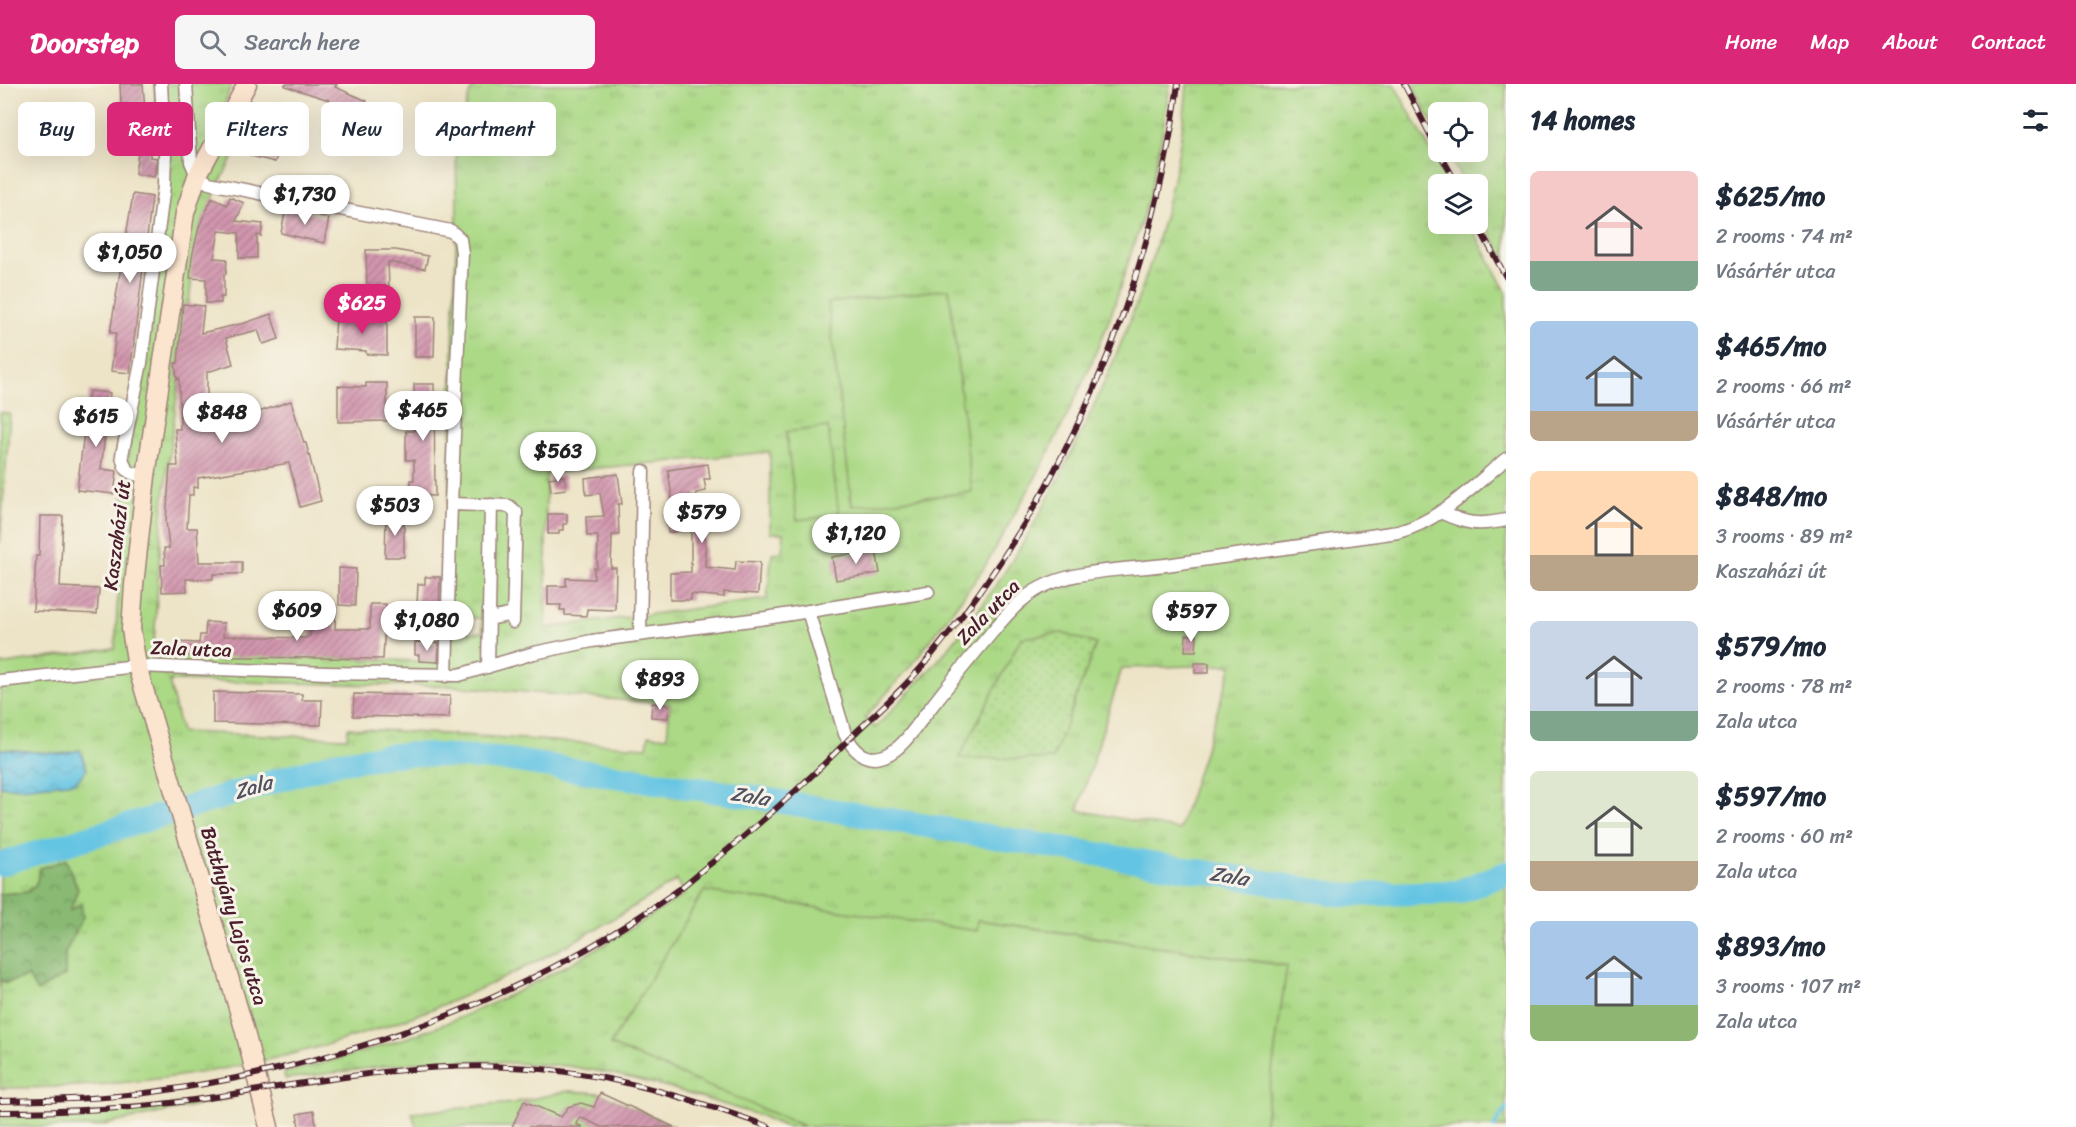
<!DOCTYPE html>
<meta charset="utf-8">
<style>
body{margin:0;font-family:Sriracha,sans-serif;background:#f6f6f7;color:#1f2937;height:100vh;display:flex;flex-direction:column;font-size:22px;white-space:nowrap}
*{box-sizing:border-box;margin:0}
p{font-size:20px;color:#747a83}
.icon{flex:none;width:33px;height:33px;fill:none;stroke:currentColor;stroke-width:2;stroke-linecap:round;stroke-linejoin:round}
.map{position:relative;flex:1;overflow:hidden}
.drawer{display:flex;flex-direction:column;background:#fff;width:570px}
.drawer>*{flex:none}
.top-card{position:absolute;left:18px;top:18px;width:570px;height:54px;display:flex;gap:12px}
.fabs{position:absolute;left:1428px;top:18px;display:grid;gap:12px}
.fabs a{display:grid;place-items:center;width:60px;height:60px;border-radius:9px;background:#fff;box-shadow:0 6px 24px #0002;font-size:30px}
.price{position:absolute;translate:-50% -51px;padding:0 14px;border-radius:21px;background:#fff;color:#222;font-size:20px;line-height:39px;filter:drop-shadow(0 2px 3px #0008)}
.price::after{content:'';position:absolute;left:50%;top:36px;width:18px;height:14px;margin-left:-9px;background:inherit;clip-path:polygon(0 0,100% 0,50% 100%)}
.price.selected{background:#db2777;color:#fff}
ul{padding:0;list-style:none}
li{display:flex;align-items:center;gap:18px;height:150px;padding:0 24px}
li span{display:grid;place-items:center;flex:none;width:168px;height:120px;border-radius:9px;color:#555}
li>.icon{margin-inline-start:auto}
span .icon{width:72px;height:72px;fill:#fffc;stroke-width:1}
li b{font-size:26px}
h2{display:flex;justify-content:space-between;align-items:center;height:72px;padding:0 24px;font-size:26px}
.chip{padding:0 21px;border-radius:9px;background:#fff;box-shadow:0 6px 24px #0002;font-size:21px;line-height:54px}
.chip.selected{background:#db2777;color:#fff}
header{display:flex;align-items:center;gap:36px;box-sizing:border-box;height:84px;padding:0 30px;background:#db2777;color:#fff}
header strong{font-size:28px}
nav{display:flex;gap:33px;margin-inline-start:auto;font-size:21px}
.search{width:420px;height:54px;background:#f6f6f7;display:flex;align-items:center;gap:15px;box-sizing:border-box;padding:0 21px;border-radius:9px;color:#747a83;font-size:22px}
main{display:flex;flex:1;min-height:0}
.map>svg:first-child{display:block}
.grass{fill:url(#grass-tufts);stroke:#7b7c58;stroke-width:1.5;fill-rule:evenodd}
.forest{fill:url(#forest-crowns);stroke:#6a6c4f;stroke-width:1.5}
.park{fill:url(#park-dots);stroke:#7b7c58;stroke-width:1.5}
.pitch{fill:#acd986;stroke:#7b7c58;stroke-width:1.5}
.water{fill:url(#water-waves);stroke:#577287;stroke-width:1.5}
.lines{fill:none;stroke-linecap:round;stroke-linejoin:round}
.stream{stroke:#64c4e3;stroke-width:4}
.river{stroke:#64c4e3;stroke-width:24}
.building{fill:url(#building-hatch)}
.street-casing{stroke:#9c8279;stroke-width:15}
.secondary-casing{stroke:#9c8279;stroke-width:21}
.street{stroke:#fff;stroke-width:12}
.secondary{stroke:#fce5cf;stroke-width:18}
.rail-casing{stroke:#4a1f2b;stroke-width:6}
.rail{stroke:#f7f3e8;stroke-width:4;stroke-dasharray:11;stroke-linecap:butt}
.labels{text-anchor:middle;dominant-baseline:central;stroke-width:6;stroke-linejoin:round;paint-order:stroke}
.street-label{font-size:20px;fill:#4a1f2b;stroke:#f7f3e8}
.water-label{font-size:21px;font-style:italic;fill:#525162;stroke:#f7f3e8}
</style>
<header>
<strong>Doorstep</strong>
<div class="search"><svg class="icon" aria-label="search" viewBox="0 0 24 24"><circle cx="10" cy="10" r="6"/><path d="M15 15l6 6"/></svg>Search here</div>
<nav><a>Home</a><a>Map</a><a>About</a><a>Contact</a></nav>
</header>
<main>
<div class="map">
<svg width="1506" height="1043" viewBox="0 0 1506 1043">
<defs>
<pattern id="grass-tufts" width="24" height="20" patternUnits="userSpaceOnUse" patternTransform="scale(1.5)"><rect width="24" height="20" fill="#acd986"/><path d="M3 7l-1-3M5 7V3M7 7l1-3M15 17l-1-3M17 17v-4M19 17l1-3" fill="none" stroke="#96ba74"/></pattern>
<pattern id="forest-crowns" width="20" height="18" patternUnits="userSpaceOnUse" patternTransform="scale(1.5)"><rect width="20" height="18" fill="#89b973"/><path d="M2 6a3 3 0 1 1 6 0M12 15a3 3 0 1 1 6 0" fill="none" stroke="#72965f"/></pattern>
<pattern id="park-dots" width="8" height="8" patternUnits="userSpaceOnUse" patternTransform="scale(1.5)"><rect width="8" height="8" fill="#acd986"/><path d="M2 2h.1M6 6h.1" fill="none" stroke="#96ba74" stroke-width="1.8" stroke-linecap="round"/></pattern>
<pattern id="water-waves" width="16" height="10" patternUnits="userSpaceOnUse" patternTransform="scale(1.5)"><rect width="16" height="10" fill="#64c4e3"/><path d="M0 5q4-4 8 0t8 0" fill="none" stroke="#58a8c3"/></pattern>
<pattern id="building-hatch" width="6" height="6" patternUnits="userSpaceOnUse" patternTransform="scale(1.5)"><rect width="6" height="6" fill="#d296ae"/><path d="M-1 1l2-2M0 6l6-6M5 7l2-2" fill="none" stroke="#ac7a8e"/></pattern>
</defs>
<rect width="100%" height="100%" fill="#f7f3e8"/>
<filter id="ink" filterUnits="userSpaceOnUse"><feTurbulence type="fractalNoise" baseFrequency=".0167" numOctaves="2"/><feDisplacementMap in="SourceGraphic" scale="12" xChannelSelector="R" yChannelSelector="G"/><feConvolveMatrix kernelMatrix="1 2 1 2 8 2 1 2 1" color-interpolation-filters="sRGB"/></filter>
<filter id="wash" filterUnits="userSpaceOnUse"><feTurbulence type="fractalNoise" baseFrequency=".008" numOctaves="4" result="noise"/><feDisplacementMap in="SourceGraphic" scale="24" xChannelSelector="R" yChannelSelector="G"/><feGaussianBlur stdDeviation="1.35" result="paint"/><feColorMatrix in="noise" values="0 0 0 0 0 0 0 0 0 0 0 0 0 0 0 0 0 1.4 0 .05"/><feComposite in="paint" operator="in"/></filter>
<g filter="url(#wash)">
<rect width="100%" height="100%" fill="#ede4c7"/>
<path class="grass" d="M154,0H232L211,55L234,71L216,106L195,170L163,422L154,559L158,567L444,578L457,129L456,58L470,8L477,0H1170L1163,45L1149,114L1110,234L1087,289L1065,336L1037,391L982,487L915,577L865,634L875,644C914,603 953,563 985,517C1027,459 1060,395 1090,330C1138,227 1179,115 1187,0H1394L1449,100H1438V140H1470L1506,208V1043H1264L1286,882L979,836L977,847L611,961L806,1043H786L761,1032L664,1002L609,989L568,982L479,977H426L285,995L284,989C328,978 372,966 415,951C511,917 600,865 685,810L677,796C606,840 533,883 457,915C312,976 157,1005 0,1004V896L7,899L28,891L65,869L83,833L70,826L36,800L28,808L0,810V702L20,704L80,666L61,670L0,665V581L115,564L123,418L158,110L160,64ZM770,368V449H784L782,468L772,469L767,515L546,544V389ZM467,534H481L482,548L468,549ZM1232,581L1179,746L1078,726L1122,584ZM169,597L452,602L670,620L667,653L649,651L647,663L348,644L347,654L181,648Z
M1412,0H1506V179L1478,125V100H1465L1447,68H1478V28H1438V51Z
M0,328L10,330L0,459Z
M236,1013L93,1043H0V1033L74,1031L144,1025Z"/>
<path class="forest" d="M66,776L78,805L70,826L81,820L83,833L65,869V891L37,908L28,892L7,899L0,896V810L28,808L36,800L40,784Z"/>
<path class="park" d="M1062,549L1096,560L1053,675L959,674L1021,554Z"/>
<path class="pitch" d="M949,205L972,408L852,422L828,219Z
M828,343L839,431L797,436L786,348Z
M704,807L977,847L978,836L1287,882L1264,1043H806L610,961Z
M568,1007L600,1009L675,1043H416L412,1029L513,1019Z"/>
<path class="water" d="M0,665L61,670L80,666L87,685L76,698L20,704L0,702Z"/>
<g class="lines">
<path class="stream" d="M1494,1043L1506,1024"/>
<path class="river" d="M0,780L335,679L392,671L418,670L509,676L753,713L1343,811L1458,808L1506,789"/>
</g>
<g id="blocks">
<path class="building" d="M120,0H143L145,27H150V73L157,74L154,93L135,90L140,55H127L128,20H121Z
M285,0H337L335,3L367,17L361,30L329,16L285,2Z
M268,35L289,40L286,53H282L275,78L251,72L255,55L263,57Z
M133,110L152,113L130,289L111,287L116,249H110Z
M230,113L244,119L236,137L263,140L261,152L257,151V174H239V149L219,147L214,174L227,175L226,190H224V213H221V219H206V195L190,194L192,173L199,143L212,114L227,121Z
M286,124L329,134L324,159L281,149Z
M366,166H396L428,172L425,185L388,178L389,202L367,203Z
M183,220L204,222L201,249L245,239L271,230L279,255L263,260L258,246L226,254L233,280L207,288V343L237,340L235,336L291,317L304,359H306L321,417L300,423L289,379L198,394V404L193,403V411H189L187,444H197L199,478H242V490H213V495H186L187,507L162,508L161,481H165L164,464H169L166,437L170,382H178L175,345H180L179,294L177,295L175,279H178Z
M336,233L367,235V233H387V271L366,270V267L334,265Z
M415,233H435L434,273H415Z
M366,299H387V337L338,338V302L366,303Z
M414,300H434L435,412L411,411V396H414V376H406V347H414Z
M89,307L110,309L101,385L117,387L114,410L77,406Z
M708,380L710,395H704L706,407L696,409L705,455V483L735,486L736,477L760,478L758,510L724,508V513L691,510V516H670V489L691,488V445L668,449L665,429L674,427L668,386Z
M618,390L622,420H618L619,451H612L611,484H616L615,526L587,525L586,532L565,531V526H560L561,521H548V502H566V494L594,495V484H597L598,452H587L586,433L604,432L600,409L586,411L585,394Z
M564,392L566,405L551,407L549,394Z
M548,430H567V440H563V446H559V450H548Z
M40,432H63L60,503L99,505L97,530L33,527L36,472H39Z
M386,433H404V473H385Z
M876,466L880,489L836,496L832,473Z
M339,484L356,485L355,522L339,521Z
M425,493H440L439,533H424V521H417L418,500H425Z
M370,520H386L383,575L178,572V558L199,559L200,551H205L206,538L224,539L223,552L306,554L310,552V544H323L325,522H336L335,545H370Z
M1186,551H1197L1196,567H1185Z
M415,558L439,559L438,578L419,577V571H415Z
M1195,579H1209V589H1195Z
M213,608L302,610V616H322L321,641L213,639Z
M354,610L450,612L449,634L353,632Z
M652,619L669,621L668,634L651,633Z
M600,1009L674,1043H601L580,1033L576,1040L583,1043H512L524,1017L561,1033L568,1023L581,1019L594,1023Z
M314,1027L316,1043H299L297,1030Z"/>
</g>
</g>
<g filter="url(#ink)">
<use href="#blocks" fill-opacity="0" stroke="#9c8279" stroke-width="1.5"/>
<g class="lines">
<defs>
<path id="street" d="M186,0L191,78L197,92L209,99L451,147L460,155L462,169L451,420L446,592
M146,392C130,390 124,388 122,371L141,279L164,102L165,70L161,0
M451,420L509,422L516,428L513,538
M1440,428C1467,440 1477,442 1506,436
M808,527L845,650C853,665 864,679 884,672C902,666 916,642 928,627C949,600 971,573 993,547C1003,535 1013,523 1025,514C1063,483 1126,487 1173,480C1248,470 1323,459 1398,448C1440,437 1473,402 1506,375
M489,535L513,530
M640,550L643,387
M488,583L491,421
M0,597L137,582L327,589L459,591L534,569L592,557L766,534L928,508"/>
<path id="secondary" d="M247,0L197,92L185,129L146,392L134,501L131,545L137,582L244,944L269,1043"/>
</defs>
<use href="#street" class="street-casing"/>
<use href="#secondary" class="secondary-casing"/>
<use href="#street" class="street"/>
<use href="#secondary" class="secondary"/>
<defs>
<path id="rail" d="M1404,0L1438,66
M1439,68L1457,100
M1477,140L1506,193
M0,1017C51,1016 103,1015 153,1008C338,983 522,918 674,809C688,799 700,787 714,777C761,739 805,700 847,657C873,631 902,607 925,579C1062,415 1151,211 1178,0
M0,1028C65,1028 130,1025 194,1016C299,1001 403,978 510,983C599,986 685,1012 769,1043"/>
</defs>
<use href="#rail" class="rail-casing"/>
<use href="#rail" class="rail"/>
</g>
</g>
<g class="labels">
<g class="street-label">
<text transform="translate(117 451) rotate(-83)">Kaszaházi út</text>
<text transform="translate(988 528) rotate(-46)">Zala utca</text>
<text transform="translate(191 565) rotate(2)">Zala utca</text>
<text transform="translate(234 832) rotate(73)">Batthyány Lajos utca</text>
</g>
<g class="water-label">
<text transform="translate(253 703) rotate(-17)">Zala</text>
<text transform="translate(750 712) rotate(9)">Zala</text>
<text transform="translate(1229 792) rotate(9)">Zala</text>
</g>
</g>
</svg>
<div class="fabs">
<a><svg class="icon" aria-label="locate" viewBox="0 0 24 24"><circle cx="12" cy="12" r="6"/><path d="M12 2v4M12 18v4M2 12h4M18 12h4"/></svg></a>
<a><svg class="icon" aria-label="layers" viewBox="0 0 24 24"><path d="M12 4l9 5-9 5-9-5zM3 14l9 5 9-5"/></svg></a>
</div>
<b class="price" style="left:305px;top:142px">$1,730</b>
<b class="price" style="left:130px;top:200px">$1,050</b>
<b class="price selected" style="left:362px;top:251px">$625</b>
<b class="price" style="left:423px;top:358px">$465</b>
<b class="price" style="left:222px;top:360px">$848</b>
<b class="price" style="left:96px;top:364px">$615</b>
<b class="price" style="left:558px;top:399px">$563</b>
<b class="price" style="left:395px;top:453px">$503</b>
<b class="price" style="left:702px;top:460px">$579</b>
<b class="price" style="left:856px;top:481px">$1,120</b>
<b class="price" style="left:297px;top:558px">$609</b>
<b class="price" style="left:1191px;top:559px">$597</b>
<b class="price" style="left:427px;top:568px">$1,080</b>
<b class="price" style="left:660px;top:627px">$893</b>
<div class="top-card">
<a class="chip">Buy</a>
<a class="chip selected">Rent</a>
<a class="chip">Filters</a>
<a class="chip">New</a>
<a class="chip">Apartment</a>
</div>
</div>
<section class="drawer">
<h2>14 homes<svg class="icon" aria-label="filters" viewBox="0 0 24 24"><path d="M4 7h16M4 17h16"/><circle cx="9" cy="7" r="2"/><circle cx="15" cy="17" r="2"/></svg></h2>
<ul>
<li><span style="background:linear-gradient(#f6c9c9 75%,#7fa58c 0)"><svg class="icon" aria-label="home" viewBox="0 0 24 24"><path d="M3 11l9-7 9 7M6 9v11h12V9"/></svg></span><div><b>$625/mo</b><p>2 rooms · 74 m²</p><p>Vásártér utca</p></div></li>
<li><span style="background:linear-gradient(#a9c7e8 75%,#b9a48a 0)"><svg class="icon" aria-label="home" viewBox="0 0 24 24"><path d="M3 11l9-7 9 7M6 9v11h12V9"/></svg></span><div><b>$465/mo</b><p>2 rooms · 66 m²</p><p>Vásártér utca</p></div></li>
<li><span style="background:linear-gradient(#ffd9b3 70%,#b9a48a 0)"><svg class="icon" aria-label="home" viewBox="0 0 24 24"><path d="M3 11l9-7 9 7M6 9v11h12V9"/></svg></span><div><b>$848/mo</b><p>3 rooms · 89 m²</p><p>Kaszaházi út</p></div></li>
<li><span style="background:linear-gradient(#c9d6e8 75%,#7fa58c 0)"><svg class="icon" aria-label="home" viewBox="0 0 24 24"><path d="M3 11l9-7 9 7M6 9v11h12V9"/></svg></span><div><b>$579/mo</b><p>2 rooms · 78 m²</p><p>Zala utca</p></div></li>
<li><span style="background:linear-gradient(#dfe7d0 75%,#b9a48a 0)"><svg class="icon" aria-label="home" viewBox="0 0 24 24"><path d="M3 11l9-7 9 7M6 9v11h12V9"/></svg></span><div><b>$597/mo</b><p>2 rooms · 60 m²</p><p>Zala utca</p></div></li>
<li><span style="background:linear-gradient(#a9c7e8 70%,#8fb573 0)"><svg class="icon" aria-label="home" viewBox="0 0 24 24"><path d="M3 11l9-7 9 7M6 9v11h12V9"/></svg></span><div><b>$893/mo</b><p>3 rooms · 107 m²</p><p>Zala utca</p></div></li>
</ul>
</section>
</main>
